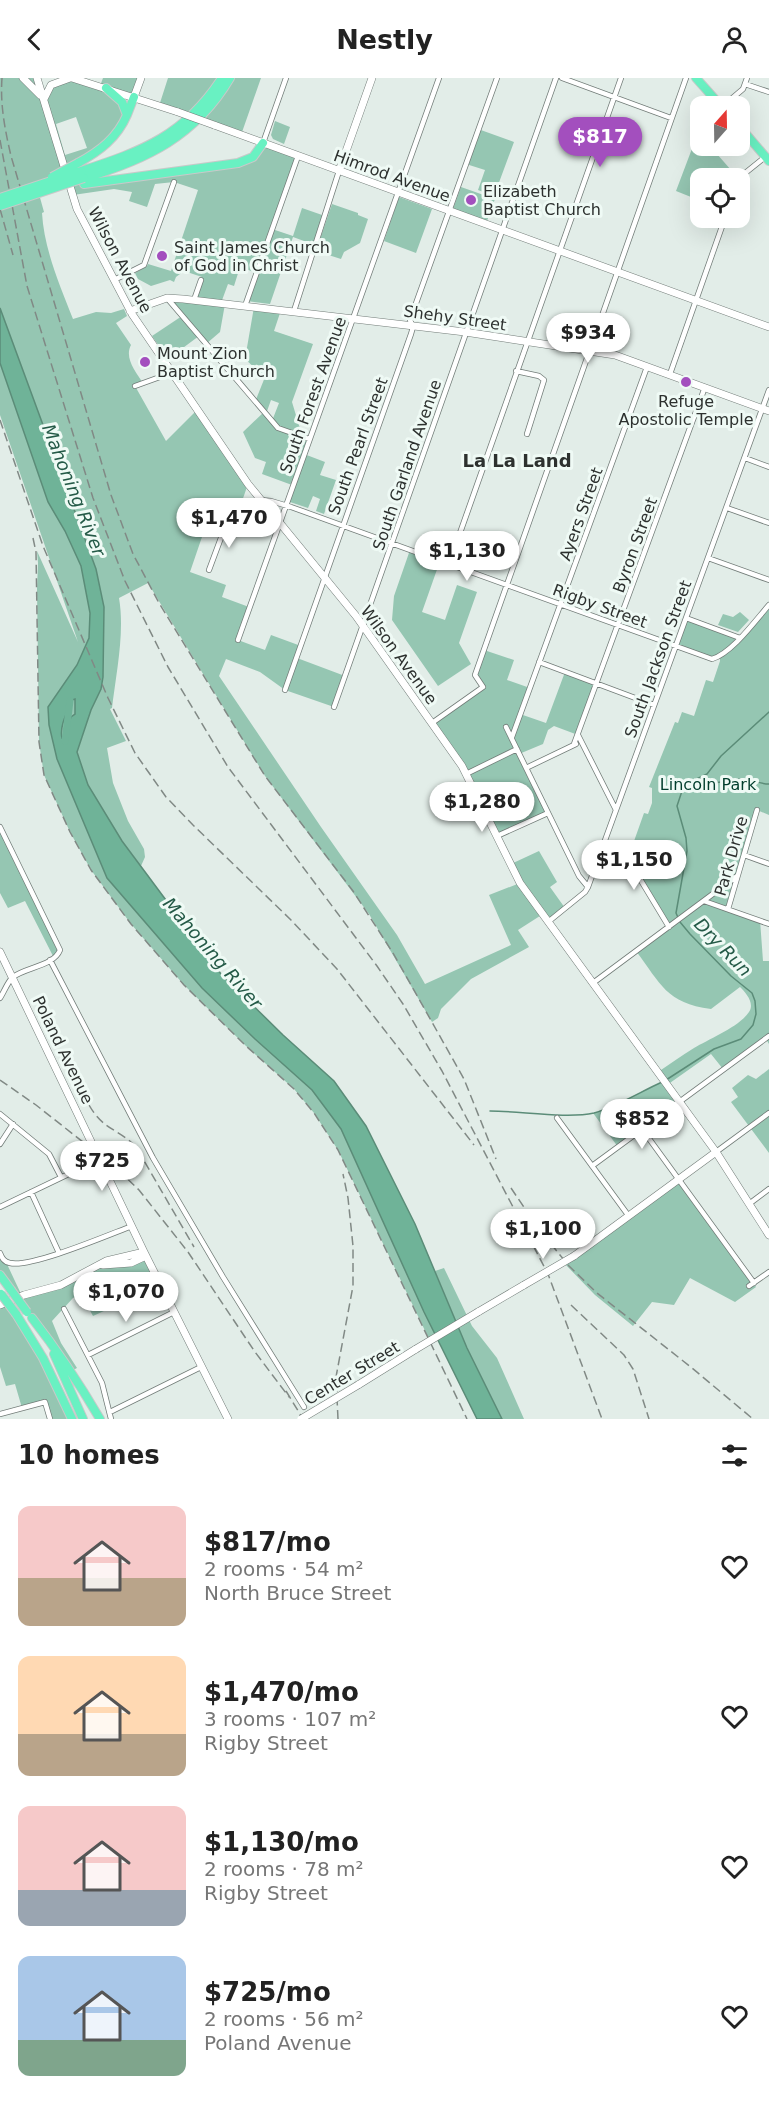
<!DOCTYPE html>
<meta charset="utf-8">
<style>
body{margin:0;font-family:"DejaVu Sans",sans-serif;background:#f2f2f2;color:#222;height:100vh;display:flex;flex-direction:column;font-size:22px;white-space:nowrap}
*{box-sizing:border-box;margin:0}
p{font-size:20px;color:#767676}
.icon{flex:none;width:33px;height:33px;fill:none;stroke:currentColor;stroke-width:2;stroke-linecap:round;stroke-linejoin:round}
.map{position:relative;height:1341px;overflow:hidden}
.panel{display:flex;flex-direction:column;background:#fff;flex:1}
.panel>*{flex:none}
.needle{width:39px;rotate:20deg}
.tools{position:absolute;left:690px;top:18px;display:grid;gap:12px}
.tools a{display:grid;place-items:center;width:60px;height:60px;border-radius:12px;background:#fff;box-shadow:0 6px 24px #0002;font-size:30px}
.price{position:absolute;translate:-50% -51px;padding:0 14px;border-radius:21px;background:#fff;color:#222;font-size:20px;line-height:39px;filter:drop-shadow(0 2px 3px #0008)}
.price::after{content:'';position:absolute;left:50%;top:36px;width:18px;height:14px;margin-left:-9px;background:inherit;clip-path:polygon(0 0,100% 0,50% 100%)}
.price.current{background:#a34fbe;color:#fff}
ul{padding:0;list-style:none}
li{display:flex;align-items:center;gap:18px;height:150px;padding:0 18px}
li span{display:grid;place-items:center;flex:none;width:168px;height:120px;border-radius:12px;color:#555}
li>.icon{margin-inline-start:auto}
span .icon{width:72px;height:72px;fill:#fffc;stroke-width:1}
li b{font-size:26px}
h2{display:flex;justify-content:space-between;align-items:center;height:72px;padding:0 18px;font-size:26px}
header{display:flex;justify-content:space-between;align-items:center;height:78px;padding:0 18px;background:#fff;font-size:27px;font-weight:700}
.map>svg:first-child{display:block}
.green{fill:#95c6b2;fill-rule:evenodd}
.water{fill:#6fb398;stroke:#5b8c78;stroke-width:1.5;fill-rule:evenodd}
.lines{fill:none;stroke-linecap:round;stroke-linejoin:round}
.stream{stroke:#5b8c78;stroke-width:1.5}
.river{stroke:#6fb398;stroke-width:7}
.street-casing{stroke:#727c78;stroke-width:6}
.secondary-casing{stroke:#727c78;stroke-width:8}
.highway-casing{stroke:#c8c9c9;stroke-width:10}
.street{stroke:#fff;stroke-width:4.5}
.secondary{stroke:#fff;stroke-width:7}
.highway{stroke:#69f1c2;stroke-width:8}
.rail{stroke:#818985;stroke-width:1.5;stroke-dasharray:9 4.5;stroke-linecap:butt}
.secondary-bridge-casing{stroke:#727c78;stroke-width:8;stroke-linecap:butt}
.highway-bridge-casing{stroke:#c8c9c9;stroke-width:10;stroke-linecap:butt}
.secondary-bridge{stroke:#fff;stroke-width:7}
.highway-bridge{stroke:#69f1c2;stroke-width:8}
.poi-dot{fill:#a34fbe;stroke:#effaf5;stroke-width:2}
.labels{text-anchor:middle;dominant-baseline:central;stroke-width:6;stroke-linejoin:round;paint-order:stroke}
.street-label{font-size:16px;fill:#2d312f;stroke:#effaf5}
.poi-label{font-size:16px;fill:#2d312f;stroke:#effaf5;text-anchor:start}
.park-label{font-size:16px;fill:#003d2c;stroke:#effaf5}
.neighbourhood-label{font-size:18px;font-weight:bold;fill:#2d312f;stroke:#effaf5}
.water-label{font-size:18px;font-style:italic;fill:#245a47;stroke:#effaf5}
</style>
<header><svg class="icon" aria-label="back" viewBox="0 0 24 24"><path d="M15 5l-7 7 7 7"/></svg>Nestly<svg class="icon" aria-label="person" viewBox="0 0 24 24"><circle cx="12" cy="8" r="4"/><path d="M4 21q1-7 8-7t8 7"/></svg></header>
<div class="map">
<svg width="769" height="1341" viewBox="0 0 769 1341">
<rect width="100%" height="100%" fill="#e2ede8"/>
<path class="green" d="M0,0H37L43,20L47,12L70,0L100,8L103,0H141L134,19L108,11L125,30L119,53L65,91L71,108L98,103L238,85L262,68L298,78L272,151L293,158L302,130L325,138L315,167L293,159L270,226L247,223L257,195L240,189L234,208L228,206L221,225L225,226L220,254L206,266L199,258L168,281L152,258L182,238L167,220L194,222L202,199L184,193L176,199L174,204L170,202L151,208L138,201L135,195L147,188L148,186L171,193L198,112L174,104L155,106L147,129L129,123L132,114L114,111L73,117L71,109L39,116L44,134L42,135C44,171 60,208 73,241L96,234L111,235L124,231L127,238L116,245L131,267C124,280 136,294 143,305L135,308L166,363L197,332L248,406L240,429L215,421L190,494L226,507L222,519L249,529L238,562L265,572L271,557L301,568L297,580L345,598L334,629L285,612L260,594L226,581L219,598L321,749L397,857L425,906L511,867L489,817L520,805L511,786L539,773L557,804L550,809L565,830L548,844L543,836L518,852L529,869L471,901L441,931L438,940L432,944L369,836L265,698L148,505L119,520C125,554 116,596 112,630L110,631L126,663L107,670L113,705L128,743L144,771L145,779L141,788L122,763L88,707L77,674L91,632L101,611L103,599L104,529L96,491L0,230ZM76,39L87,70L65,77L56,46Z
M168,0H261L241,57L159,28Z
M275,43L290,49L284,66L273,61L271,57Z
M478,51L514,64L494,118L478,112L485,92L466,86Z
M693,68L717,76L738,100H700V120L696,121L676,113Z
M461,109L495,121L487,143L453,131Z
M399,119L432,131L416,175L384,163Z
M332,126L358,135V137L368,141L360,165L344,174L341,181L316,173Z
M254,229L281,232L274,253L313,266L292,324L301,354L300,358L309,361L304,376L325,384L320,397L336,402L324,436L316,433L320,421L313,418L308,430L287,423L292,407L262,396L266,384L255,380L243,354L264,334L255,324L265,299L245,281ZM271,322L279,325L272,343L266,336Z
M0,285L48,424L65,453L81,488L90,535L89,560L77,587L48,629L57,681L107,800L202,910L255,961L312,1012L341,1051L437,1259L430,1263L338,1072L314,1035L294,1011L246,968L184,907L131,846L91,792L70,754L44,697L39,664L37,511L38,485L37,473L78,564L0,337Z
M410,472L440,483L422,534L445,542L457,507L477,514L459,565L471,586L438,608L392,542L394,518Z
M769,527V737L757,732L728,831L760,842L763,883H769V966L766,961L723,991L711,976L667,1007L679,1024L618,1069L593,1035L611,1029L664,1003L658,994C670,986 681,978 694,970C709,961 739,949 749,934C755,925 746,915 740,909L711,931C666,925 661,906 636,873L669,849L632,791L640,769L633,766L644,735L648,736L652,725V710L649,709L675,644L678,645L682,634L694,638L706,602L713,604L720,583V578L714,581L676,568L686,540L740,560Z
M740,534L749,542L738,554L718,547L723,536L733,539Z
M484,572L514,582L507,602L530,610L520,636L546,645L565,594L597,606L578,657L554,648L548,652L543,666L519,676L548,735L497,758L471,705L432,645L482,610L476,599Z
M75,621V636L72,639L62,660C58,649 68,633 72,622Z
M0,749L60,869L54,880L25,823L8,830L0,815Z
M769,991V1075L731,1024L738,1019L732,1010L748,997L756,1001Z
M678,1101L756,1209L735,1224L690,1200L674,1227L652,1224L633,1248L595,1217L563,1184Z
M144,1174L161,1207L93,1238L81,1216L73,1220L52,1243L61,1265L77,1290L71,1293L0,1197V1175L6,1184L22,1218L46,1212L90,1191Z
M444,1190L472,1248L497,1280L524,1341H502L467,1270L435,1193Z
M0,1215L16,1236L72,1341H50L45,1324L22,1330L15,1306L6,1308L0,1289Z"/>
<path class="water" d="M0,230L96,491L104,529L103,599L101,611L91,632L77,674L88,707L122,763L221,896L283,957L334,1003L366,1048L415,1146L467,1270L502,1341H477L424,1234L341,1051L312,1012L255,961L202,910L107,800L57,681L49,647L48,629L77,587L89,560L90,535L81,488L65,453L48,424L0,285ZM75,621V636L71,639L64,659L62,660C59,648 68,633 72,622Z"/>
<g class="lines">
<path class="stream" d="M700,700C716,708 724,703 739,701C748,700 759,706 769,706
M666,1002L714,971L741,961L753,947L756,936L755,923L752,915L731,898L690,856L680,844L676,835L687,773L686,760L677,728L684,707L707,696L721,678L769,634
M490,1033C520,1033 567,1041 594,1035C616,1029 640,1014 662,1004"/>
<path class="river" d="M65,663L70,623"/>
<defs>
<path id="street" d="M562,0L671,40
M745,6L769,14
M723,28L743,11L747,0
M263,65L286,0
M739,100L765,79
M114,202L144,187L174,104
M167,220L278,350L309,361
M194,222L201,202
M245,228L298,78
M294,233L339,93
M516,293L539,298L544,302L527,356
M670,296L725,140
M135,308L171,295
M745,380L769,389
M727,430L769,445
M708,480L769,502
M449,486L621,0
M209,492L228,441L254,430L261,422L271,423L291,429L712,581C732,575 755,543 769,527
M686,540L740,560
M238,562L439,0
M539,584L654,627
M285,612L411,256L413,249L410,242L497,0
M334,629L556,0
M432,645L483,609L475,597L686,0
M506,649L579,798L588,809
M578,657L616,732
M512,659L647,289
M574,666L705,309
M526,690L576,666
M466,696L517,671
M0,749L60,872C54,888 26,889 13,899C8,903 4,914 0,920
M497,758L548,735
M744,777L769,786
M599,779L634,791L669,849
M704,823L769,846
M728,831L757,732
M548,844L585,814L588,809L769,312
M50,882L153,1080L223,1199L304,1329
M593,905L737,798
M0,1036L49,1076L61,1099
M557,1040L628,1137
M642,1051L754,1205
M0,1066L13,1046
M716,1074L769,1035
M592,1088L769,958
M31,1114L59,1175
M749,1126L769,1111
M0,1129L100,1081
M0,1175C2,1180 4,1184 10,1185C31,1190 108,1157 132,1148
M749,1208L769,1194
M64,1231L102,1305L111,1341
M88,1277L174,1234
M110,1334L201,1289
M0,1336L45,1324L50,1341"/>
<path id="secondary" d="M23,0L40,17
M37,0L77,131L132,236L248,406L356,538L462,688L520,805L716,1074L769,1157
M72,0L178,34
M134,19L141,0
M44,21L51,7L70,0
M214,47L769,249
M339,93L372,0
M130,233L167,220L183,221L465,254L615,277L769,333
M0,874L144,1174L228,1341
M574,1178L716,1074
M103,1187L131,1185L146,1178
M0,1227L24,1217L61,1207L106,1183L144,1174
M478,1234L524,1207
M358,1307L416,1271"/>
<path id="highway" d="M696,0L721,28
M127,37L134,19
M740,49L769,83
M78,85C100,73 117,60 127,37L122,24L106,10
M81,93C143,73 185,57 222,0
M84,100C146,82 196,58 230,0
M84,106L238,85L253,79L263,65
M0,1197L11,1212
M16,1236L43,1280L72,1341
M32,1240C57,1272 79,1305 100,1341
M54,1276L83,1341"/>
</defs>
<use href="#street" class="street-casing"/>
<use href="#secondary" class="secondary-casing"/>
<use href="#highway" class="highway-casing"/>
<use href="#street" class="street"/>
<use href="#secondary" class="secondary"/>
<use href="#highway" class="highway"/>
<path class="rail" d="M2,0C0,27 5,52 11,78L111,417L133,476L159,525L265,698L353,813L393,875L464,1001L496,1081
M0,62L27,208L93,420L125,503L168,589L228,689L377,888L403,926L442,993L548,1196L602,1341
M0,131L13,177
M0,342L43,468L108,620L135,675L166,719L193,747L291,842L337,891L474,1067
M33,460L36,474L39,664L44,697L70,754L91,792L131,846L184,907L246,968L294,1011L314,1035L338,1072L467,1341
M0,1002L36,1027L116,1090L139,1112L188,1174L255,1274L289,1319
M89,1027C104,1053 118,1050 136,1069L194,1169
M511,1110L538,1150
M534,1145L569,1188L597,1215L692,1290L753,1341
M571,1227L624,1277L633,1291L649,1341
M286,1313L303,1341
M338,1341L336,1299L353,1208V1168L348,1120L343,1096"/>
<defs>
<path id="secondary-bridge" d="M178,34L214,47
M524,1207L574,1178
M416,1271L478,1234
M301,1341L358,1307"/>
<path id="highway-bridge" d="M52,99L78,85
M0,120L81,93
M0,128L84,100
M11,1212L27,1234
M1,1216L16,1236"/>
</defs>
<use href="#secondary-bridge" class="secondary-bridge-casing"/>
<use href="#highway-bridge" class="highway-bridge-casing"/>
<use href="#secondary-bridge" class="secondary-bridge"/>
<use href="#highway-bridge" class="highway-bridge"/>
</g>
<g class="poi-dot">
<circle cx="471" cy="122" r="6"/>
<circle cx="162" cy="178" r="6"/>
<circle cx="145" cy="284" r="6"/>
<circle cx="686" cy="304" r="6"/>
</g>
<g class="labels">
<g class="street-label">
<text transform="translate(392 98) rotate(20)">Himrod Avenue</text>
<text transform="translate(120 182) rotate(62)">Wilson Avenue</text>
<text transform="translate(455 240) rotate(8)">Shehy Street</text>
<text transform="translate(313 317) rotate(-70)">South Forest Avenue</text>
<text transform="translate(358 368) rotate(-70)">South Pearl Street</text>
<text transform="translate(407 387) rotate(-71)">South Garland Avenue</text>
<text transform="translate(581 436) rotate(-70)">Ayers Street</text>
<text transform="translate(635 467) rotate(-70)">Byron Street</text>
<text transform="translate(600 528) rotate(20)">Rigby Street</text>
<text transform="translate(399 577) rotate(54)">Wilson Avenue</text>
<text transform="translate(658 581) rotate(-70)">South Jackson Street</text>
<text transform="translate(731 778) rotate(-74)">Park Drive</text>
<text transform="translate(63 972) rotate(64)">Poland Avenue</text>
<text transform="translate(352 1295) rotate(-31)">Center Street</text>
</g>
<g class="poi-label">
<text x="483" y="113">Elizabeth<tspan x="483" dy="18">Baptist Church</tspan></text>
<text x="174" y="169">Saint James Church<tspan x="174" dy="18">of God in Christ</tspan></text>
<text x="157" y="275">Mount Zion<tspan x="157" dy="18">Baptist Church</tspan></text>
<text x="686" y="323" text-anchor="middle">Refuge<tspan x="686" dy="18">Apostolic Temple</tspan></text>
</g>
<g class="park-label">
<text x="708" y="706">Lincoln Park</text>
</g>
<g class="neighbourhood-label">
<text x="517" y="382">La La Land</text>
</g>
<g class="water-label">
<text transform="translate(74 412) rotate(68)">Mahoning River</text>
<text transform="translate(723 869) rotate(46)">Dry Run</text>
<text transform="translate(213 875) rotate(49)">Mahoning River</text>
</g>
</g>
</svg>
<div class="tools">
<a><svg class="needle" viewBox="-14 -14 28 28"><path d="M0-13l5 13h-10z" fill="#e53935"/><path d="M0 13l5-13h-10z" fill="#767676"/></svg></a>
<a><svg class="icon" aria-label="locate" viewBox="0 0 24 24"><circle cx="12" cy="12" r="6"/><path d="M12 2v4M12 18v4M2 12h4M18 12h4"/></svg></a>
</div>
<b class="price current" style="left:600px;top:90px">$817</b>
<b class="price" style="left:588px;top:286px">$934</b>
<b class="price" style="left:229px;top:471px">$1,470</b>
<b class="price" style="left:467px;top:504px">$1,130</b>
<b class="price" style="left:482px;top:755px">$1,280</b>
<b class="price" style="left:634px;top:813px">$1,150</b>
<b class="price" style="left:642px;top:1072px">$852</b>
<b class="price" style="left:102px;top:1114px">$725</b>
<b class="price" style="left:543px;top:1182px">$1,100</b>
<b class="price" style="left:126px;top:1245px">$1,070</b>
</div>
<section class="panel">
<h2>10 homes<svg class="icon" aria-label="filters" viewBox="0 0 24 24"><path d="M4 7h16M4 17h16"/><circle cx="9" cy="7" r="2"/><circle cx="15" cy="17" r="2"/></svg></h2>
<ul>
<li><span style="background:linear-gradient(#f6c9c9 60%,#b9a48a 0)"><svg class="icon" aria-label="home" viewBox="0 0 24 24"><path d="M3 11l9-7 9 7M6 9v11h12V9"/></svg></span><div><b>$817/mo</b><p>2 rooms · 54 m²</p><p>North Bruce Street</p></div><svg class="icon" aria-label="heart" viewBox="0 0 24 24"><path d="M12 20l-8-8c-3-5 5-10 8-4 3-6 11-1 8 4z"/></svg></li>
<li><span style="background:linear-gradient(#ffd9b3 65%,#b9a48a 0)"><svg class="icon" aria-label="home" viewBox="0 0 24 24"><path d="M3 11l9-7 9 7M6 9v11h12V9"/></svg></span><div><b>$1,470/mo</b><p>3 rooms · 107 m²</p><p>Rigby Street</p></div><svg class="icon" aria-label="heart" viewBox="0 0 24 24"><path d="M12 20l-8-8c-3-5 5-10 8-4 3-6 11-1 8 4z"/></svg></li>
<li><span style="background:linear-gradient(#f6c9c9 70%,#9aa5b1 0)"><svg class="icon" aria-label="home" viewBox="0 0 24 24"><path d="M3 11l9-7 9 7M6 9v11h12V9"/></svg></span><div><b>$1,130/mo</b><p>2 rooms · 78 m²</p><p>Rigby Street</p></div><svg class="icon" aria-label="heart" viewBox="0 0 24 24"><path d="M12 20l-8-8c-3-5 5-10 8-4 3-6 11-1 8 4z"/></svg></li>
<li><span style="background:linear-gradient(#a9c7e8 70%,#7fa58c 0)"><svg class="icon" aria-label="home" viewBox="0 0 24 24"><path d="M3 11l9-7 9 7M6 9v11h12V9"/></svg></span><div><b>$725/mo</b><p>2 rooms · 56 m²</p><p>Poland Avenue</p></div><svg class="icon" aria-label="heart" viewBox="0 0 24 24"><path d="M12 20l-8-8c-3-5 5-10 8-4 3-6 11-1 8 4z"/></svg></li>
</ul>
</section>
